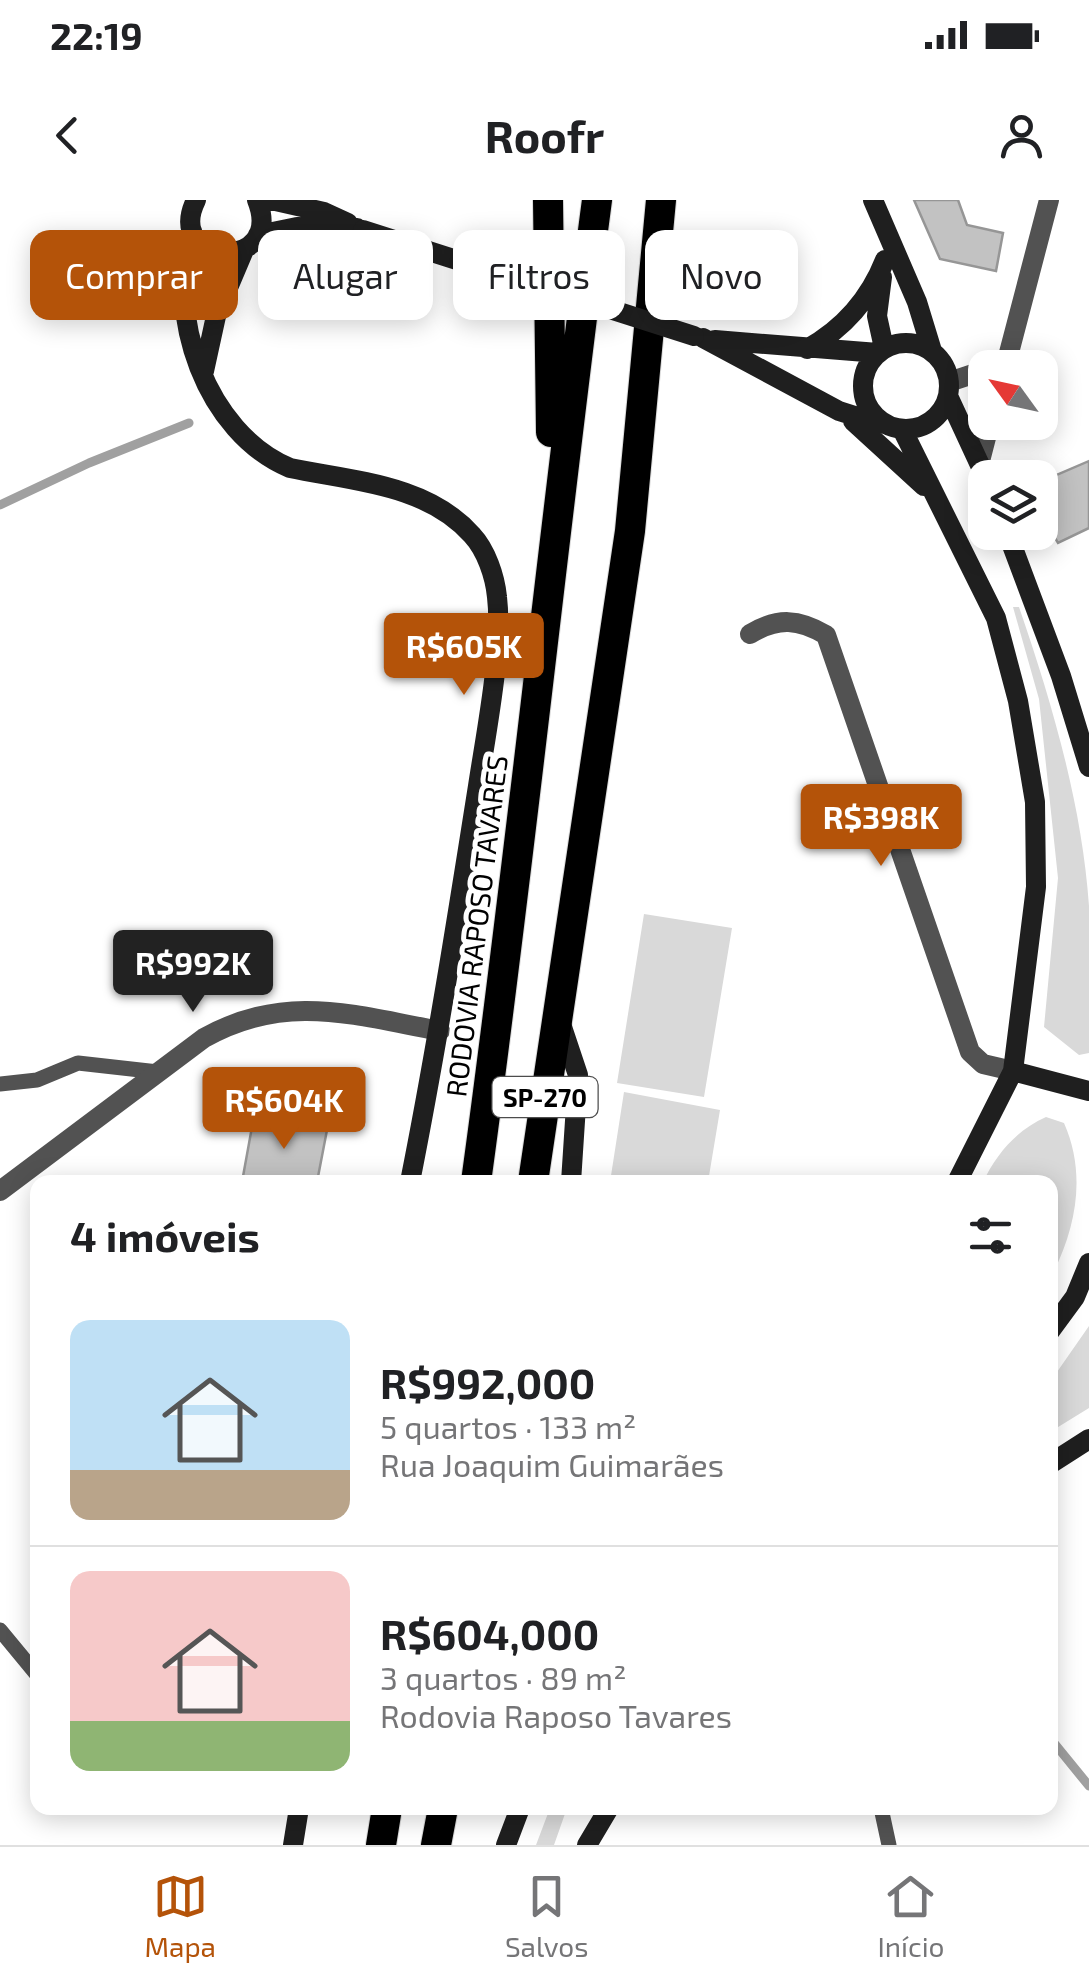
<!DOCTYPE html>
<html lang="pt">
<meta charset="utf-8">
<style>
body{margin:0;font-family:"Exo 2",sans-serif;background:#f2f2f2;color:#202124;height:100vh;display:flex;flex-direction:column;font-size:38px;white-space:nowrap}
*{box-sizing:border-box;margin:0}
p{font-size:32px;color:#757577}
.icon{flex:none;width:55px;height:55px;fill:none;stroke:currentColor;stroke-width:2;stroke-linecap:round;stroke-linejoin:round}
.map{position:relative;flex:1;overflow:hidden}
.sheet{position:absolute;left:30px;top:975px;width:1028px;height:640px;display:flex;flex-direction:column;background:#fff;border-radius:20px;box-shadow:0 5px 25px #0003}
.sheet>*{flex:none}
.guide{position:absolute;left:30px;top:30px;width:1030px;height:90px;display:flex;gap:20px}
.needle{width:65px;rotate:303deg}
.fabs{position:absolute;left:968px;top:150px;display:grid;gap:20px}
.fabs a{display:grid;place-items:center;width:90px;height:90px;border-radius:20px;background:#fff;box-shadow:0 5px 25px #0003;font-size:50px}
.price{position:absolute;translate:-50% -85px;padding:0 22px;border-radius:10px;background:#b45309;color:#fff;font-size:32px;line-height:65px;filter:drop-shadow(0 2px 5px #0008)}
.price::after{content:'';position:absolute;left:50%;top:60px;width:30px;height:22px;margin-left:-15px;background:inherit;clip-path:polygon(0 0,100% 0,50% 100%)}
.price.current{background:#222;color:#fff}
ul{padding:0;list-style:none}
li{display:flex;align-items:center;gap:30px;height:250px;padding:0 40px}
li+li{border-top:2px solid #e0e0e0}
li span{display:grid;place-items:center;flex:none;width:280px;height:200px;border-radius:20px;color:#555}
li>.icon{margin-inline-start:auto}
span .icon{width:120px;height:120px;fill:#fffc;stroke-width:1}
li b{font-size:42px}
h2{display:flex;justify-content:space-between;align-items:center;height:120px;padding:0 40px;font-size:42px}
.pill{padding:0 35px;border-radius:20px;background:#fff;box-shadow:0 5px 25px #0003;font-size:35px;line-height:90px}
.pill.current{background:#b45309;color:#fff}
.status{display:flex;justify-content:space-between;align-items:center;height:70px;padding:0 50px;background:#fff;direction:ltr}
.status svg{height:28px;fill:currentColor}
header{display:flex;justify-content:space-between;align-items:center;height:130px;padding:0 40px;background:#fff;font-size:45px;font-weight:700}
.tab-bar{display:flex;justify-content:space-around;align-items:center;height:140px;border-top:2px solid #e0e0e0;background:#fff;font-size:28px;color:#757577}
.tab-bar a{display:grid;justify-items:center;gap:5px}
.tab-bar .current{color:#b45309}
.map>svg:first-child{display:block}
.green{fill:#d9d9d9}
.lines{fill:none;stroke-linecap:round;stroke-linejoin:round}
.stream{stroke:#a0a0a0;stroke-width:9}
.building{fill:#c2c2c2;stroke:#969696;stroke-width:2.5}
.highway-casing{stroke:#dbdbdb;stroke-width:32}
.lane{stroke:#525252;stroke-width:15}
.street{stroke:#525252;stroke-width:20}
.secondary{stroke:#1f1f1f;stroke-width:20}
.highway{stroke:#000;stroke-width:30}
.secondary-bridge{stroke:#1f1f1f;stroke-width:20}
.labels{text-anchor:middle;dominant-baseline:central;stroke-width:10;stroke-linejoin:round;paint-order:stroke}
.shield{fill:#fff;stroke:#4c4c4c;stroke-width:2.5}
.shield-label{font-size:25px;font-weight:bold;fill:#000}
.street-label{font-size:28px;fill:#000;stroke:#fff}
</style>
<div class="status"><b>22:19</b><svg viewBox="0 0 49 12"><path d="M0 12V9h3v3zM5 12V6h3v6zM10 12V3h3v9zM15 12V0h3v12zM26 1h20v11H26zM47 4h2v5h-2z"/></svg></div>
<header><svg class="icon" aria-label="back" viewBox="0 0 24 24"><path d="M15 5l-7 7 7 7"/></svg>Roofr<svg class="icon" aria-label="person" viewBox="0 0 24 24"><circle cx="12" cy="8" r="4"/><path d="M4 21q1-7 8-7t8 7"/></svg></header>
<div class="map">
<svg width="1089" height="1645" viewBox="0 0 1089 1645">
<rect width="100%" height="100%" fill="#fff"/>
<path class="green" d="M1013,407H1019C1052,503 1082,605 1089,706C1089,755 1089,804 1089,853L1079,855L1044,827L1058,678L1039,499Z
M644,714L732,728L704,897L617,883Z
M624,892L720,910L708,982H610Z
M1046,917L1064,923C1087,975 1076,1030 1050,1079V982H983C997,953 1017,930 1046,917Z
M1089,1126V1208L1050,1232V1182Z
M550,1608H567L554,1645H536Z"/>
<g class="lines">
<path class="stream" d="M0,305L89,263L189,223
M1050,1538L1089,1586"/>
</g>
<path class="building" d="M914,0H958L967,25L1003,33L996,71L940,59Z
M1089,261V328L1058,343L1040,313V282Z
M254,916L327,930L317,982H242Z"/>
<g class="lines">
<defs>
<path id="highway" d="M548,0L551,232
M476,982C521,655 554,327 597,0
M533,982L630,331L661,0
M381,1645L387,1608
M436,1645L443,1608"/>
</defs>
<use href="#highway" class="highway-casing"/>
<path class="lane" d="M0,884L37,880L78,863L158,872
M0,1430L38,1476
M881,1608L889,1645"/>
<path class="street" d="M1005,168L1049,0
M949,182L985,170
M980,261L990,222
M750,434C778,417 799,419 826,435L970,852L983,864L1013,871
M0,991L204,838C286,792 353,815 440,831"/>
<path class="secondary" d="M196,0C163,67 286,73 257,0
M271,0L324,12L348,23
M873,0L917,102L932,151
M192,31C165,114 206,233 290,268C352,281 427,284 472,335C486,350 495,376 497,397C503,448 486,533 478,586C457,719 436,851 410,982
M258,35L297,27L357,28
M882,77L877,116L884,148
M703,138L839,211L880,224
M715,140L878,153
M863 186a43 43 0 1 1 86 0a43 43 0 1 1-86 0Z
M807,149C843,129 870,98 885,60
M204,171L216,116L244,50
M948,196L986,278
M853,221L924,286
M902,229L996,418L1018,501L1035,602L1036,687L1013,871L957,982
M1007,332L1061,476L1089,567
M559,818L578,875L571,982
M1013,871L1089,891
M1050,1131L1075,1097L1089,1063
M1050,1264L1089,1239
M293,1645L299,1608
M506,1645L520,1608
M587,1645L609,1608"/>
<use href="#highway" class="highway"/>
<path class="secondary-bridge" d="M363,30L694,136"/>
</g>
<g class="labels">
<rect class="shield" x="492.5" y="877" width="105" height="40" rx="8"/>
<g class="shield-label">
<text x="545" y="897">SP-270</text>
</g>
<g class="street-label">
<text transform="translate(476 726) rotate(-83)">RODOVIA RAPOSO TAVARES</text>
</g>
</g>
</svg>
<div class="fabs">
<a><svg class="needle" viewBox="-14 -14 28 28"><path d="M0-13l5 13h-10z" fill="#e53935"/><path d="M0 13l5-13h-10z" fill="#757577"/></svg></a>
<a><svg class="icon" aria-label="layers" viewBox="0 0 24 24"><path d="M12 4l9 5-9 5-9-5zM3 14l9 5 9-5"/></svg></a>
</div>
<b class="price" style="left:464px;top:498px">R$605K</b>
<b class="price" style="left:881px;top:669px">R$398K</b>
<b class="price current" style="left:193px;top:815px">R$992K</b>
<b class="price" style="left:284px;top:952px">R$604K</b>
<div class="guide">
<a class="pill current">Comprar</a>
<a class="pill">Alugar</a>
<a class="pill">Filtros</a>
<a class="pill">Novo</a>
</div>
<section class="sheet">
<h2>4 imóveis<svg class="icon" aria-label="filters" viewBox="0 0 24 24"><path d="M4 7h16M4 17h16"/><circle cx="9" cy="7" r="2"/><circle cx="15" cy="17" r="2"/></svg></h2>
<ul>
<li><span style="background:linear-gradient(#bfe0f5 75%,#b9a48a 0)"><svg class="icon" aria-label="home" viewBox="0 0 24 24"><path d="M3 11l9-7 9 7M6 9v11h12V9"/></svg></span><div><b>R$992,000</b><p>5 quartos · 133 m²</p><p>Rua Joaquim Guimarães</p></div></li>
<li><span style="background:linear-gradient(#f6c9c9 75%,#8fb573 0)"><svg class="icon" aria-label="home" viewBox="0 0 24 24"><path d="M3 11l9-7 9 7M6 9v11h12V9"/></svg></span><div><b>R$604,000</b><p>3 quartos · 89 m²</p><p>Rodovia Raposo Tavares</p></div></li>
</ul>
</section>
</div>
<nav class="tab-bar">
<a class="current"><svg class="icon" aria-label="map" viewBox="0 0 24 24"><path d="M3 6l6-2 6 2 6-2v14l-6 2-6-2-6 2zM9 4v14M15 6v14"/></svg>Mapa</a>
<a><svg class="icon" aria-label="saved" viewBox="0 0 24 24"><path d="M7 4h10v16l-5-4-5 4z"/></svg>Salvos</a>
<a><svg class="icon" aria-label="home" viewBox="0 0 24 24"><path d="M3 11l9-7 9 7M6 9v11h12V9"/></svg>Início</a>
</nav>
